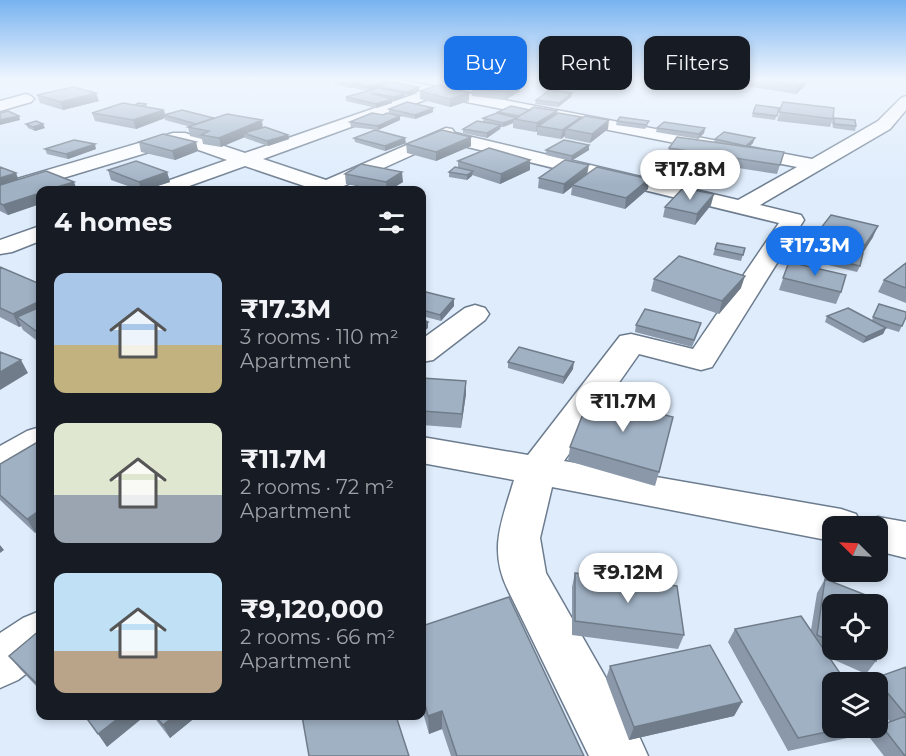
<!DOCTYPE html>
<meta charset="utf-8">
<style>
body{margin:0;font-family:Montserrat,sans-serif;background:#20242c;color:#f1f3f6;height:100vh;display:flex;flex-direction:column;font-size:22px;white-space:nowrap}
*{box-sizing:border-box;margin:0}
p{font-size:20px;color:#9ea1a6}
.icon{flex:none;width:33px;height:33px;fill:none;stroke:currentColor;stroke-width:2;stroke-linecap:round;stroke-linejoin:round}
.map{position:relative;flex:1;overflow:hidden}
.sheet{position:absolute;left:36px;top:186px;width:390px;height:534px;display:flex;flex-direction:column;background:#171b24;border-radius:12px;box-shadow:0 3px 9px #0003}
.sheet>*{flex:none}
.top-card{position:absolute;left:444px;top:36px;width:372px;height:54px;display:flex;gap:12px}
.needle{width:39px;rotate:294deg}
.buttons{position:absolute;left:822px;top:516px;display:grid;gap:12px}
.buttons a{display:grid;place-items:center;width:66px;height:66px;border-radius:12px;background:#171b24;box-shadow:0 3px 9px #0003;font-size:30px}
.price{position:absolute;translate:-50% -51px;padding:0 14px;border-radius:21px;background:#fff;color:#222;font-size:20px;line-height:39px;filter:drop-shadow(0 2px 3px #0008)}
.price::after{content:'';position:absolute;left:50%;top:36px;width:18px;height:14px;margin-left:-9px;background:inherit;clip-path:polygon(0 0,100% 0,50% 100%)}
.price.current{background:#1a73e8;color:#fff}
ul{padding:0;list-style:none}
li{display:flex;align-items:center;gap:18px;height:150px;padding:0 18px}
li span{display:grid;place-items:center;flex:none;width:168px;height:120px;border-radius:12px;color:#555}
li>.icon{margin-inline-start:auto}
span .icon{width:72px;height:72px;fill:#fffc;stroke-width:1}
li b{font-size:26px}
h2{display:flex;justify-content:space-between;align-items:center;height:72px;padding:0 18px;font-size:26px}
.chip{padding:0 21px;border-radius:12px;background:#171b24;box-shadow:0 3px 9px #0003;font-size:21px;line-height:54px}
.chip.current{background:#1a73e8;color:#fff}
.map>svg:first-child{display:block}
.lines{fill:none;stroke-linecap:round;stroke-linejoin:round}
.minor-casing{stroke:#6c7c8e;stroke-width:3}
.minor{fill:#fff;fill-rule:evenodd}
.wall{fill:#8a98a9}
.shaded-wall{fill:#707c89}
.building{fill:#a0b1c4;stroke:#707c89;stroke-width:1.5}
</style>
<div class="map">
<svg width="906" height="756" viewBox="0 0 906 756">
<rect width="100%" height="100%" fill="#deecfc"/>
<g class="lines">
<defs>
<path id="minor" d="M370,79H395L812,159L878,121L901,98L906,96V110L890,129L760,205L801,215L804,220L712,367L701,370L639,354L564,461L841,509L856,514L861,524L863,522L878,517L906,522V558L878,551V526H832V541L552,487L540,538L546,573L639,736L648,756H589L508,590C488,549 502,521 514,480L422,463V437L528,455L620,336L631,334L693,349L779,223L443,141L335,190H316L245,166L178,190H150L153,186L227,160L179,143L0,197V184L173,133H185L245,153L418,93L371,83ZM436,96L797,167L738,200L455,133L452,129L446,128L326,180L263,159Z
M26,94L31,96L34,99L31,102L0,111V101Z
M40,226V241L12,252L0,254V240Z
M475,305L485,308L489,314L485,320L433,360L422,362V339L465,308Z
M40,427V457L14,474L0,478V446L27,431Z
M40,611V663L18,680L0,688V633L23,618Z"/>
</defs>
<use href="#minor" class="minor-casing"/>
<use href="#minor" class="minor"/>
</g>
<path class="wall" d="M484,79V81L520,91L505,100L472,96V88L480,83L470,87L438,80Z
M748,79H817L815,82L808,80L806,85L796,94L746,86Z
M335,81L389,83L419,87V91L407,96L405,95V97L394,101H392V103L376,108L346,101V97L367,91L354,88V87L351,88L335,84Z
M420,91L469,101L450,107L420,99Z
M37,95L99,101L63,110L40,103Z
M571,97L558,107L535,104L536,100Z
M783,102L833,119L830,127L777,121Z
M146,104L147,107L164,110L165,115L214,119L263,128L289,139L268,146L245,138V137L221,147L203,144L202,139L190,136L188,127H191L165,120V118L136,129L95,121L92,113L135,105Z
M433,108V112L415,119L400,116V120L378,130L351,127L350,122L389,113V109Z
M779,108L775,120L752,117L753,113Z
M530,110L557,111L556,114L581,119L608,129L590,143L565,138V136L561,139L537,135V131L536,132L513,128V123L503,127H501L500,129L487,138L463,133V129L483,122V118L498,113V112Z
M620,117L648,125L645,129L616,125L617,121Z
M834,118L856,126L855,131L833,128L832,122Z
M26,124L45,128L35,131L28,128Z
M657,128H705L704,133L698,139L656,132Z
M354,138L406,143L385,151L355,142Z
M715,139L753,143L749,147L784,152L777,174L667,157L669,148L714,142Z
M139,142H196L198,151L175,160L141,152Z
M406,144L471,146L436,161L407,153Z
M45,149H96L68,159L47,154Z
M546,150H589L571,161L546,155Z
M458,161L530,170L500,184L472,175L467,180L449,177V172L458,168Z
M0,167L19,179L40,190V204L8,215L0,211Z
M108,170L167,172L170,182L145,190H139L111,180Z
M345,174L403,182L391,189L376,190L346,184Z
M588,174L649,179L648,189L625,209L571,195L572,187L563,194L538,188L539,178Z
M711,205L695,225L663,217L665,207Z
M817,233L873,237L863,253L860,266L857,272L816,262L822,247L813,244Z
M717,243L745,248L741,261L713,255Z
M789,262L841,292L836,304L779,290Z
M906,263V303L878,292L884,280Z
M0,267L40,284V343L23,330L21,326L19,327L0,317Z
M654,279L741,288L719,314L651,291Z
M422,291L454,306L441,321L422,316Z
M879,304L906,317L899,332L886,328L883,334L863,343L825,322L827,316L872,320Z
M636,325L699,330L692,347L635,332Z
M508,362L573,369L563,384L508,368Z
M422,378L466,381V394L461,428L422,425Z
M570,447L659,472L655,486L568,461Z
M0,464L35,533L0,500Z
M575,573L684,635L678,649L572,635V587Z
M825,579L832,604V650H877L876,661L866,674L830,658L832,728H868L861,735L788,751L728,642L735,629L811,630L817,593Z
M422,626L584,756H451L442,729L429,734L422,709Z
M40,630V690L20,669L9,656Z
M610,666L742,702L734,716L629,740L606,679Z
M906,667V756H884L870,738L881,725L890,722L878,707V682H871L875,678Z
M153,716H197L170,738Z"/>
<path class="shaded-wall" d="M364,79H371L354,84V87L351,88V84Z
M480,79H484V82L470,87V83Z
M806,79H808L806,85L796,94L798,86Z
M389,81V85L378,87V88L369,91V87Z
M521,83L520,91L505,100L506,92Z
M419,87V91L407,96V92Z
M96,93L99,101L63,110L61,102Z
M405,93V97L394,101V97Z
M469,93V101L450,107V99Z
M572,93L571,97L558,107L559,103Z
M392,99V103L376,108V104Z
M433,108V112L415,119V115Z
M164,110L165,116L164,115L165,118L136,129L133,120Z
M557,111L556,119L538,126L537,131L536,132L537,123Z
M19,116L20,120L0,125V120Z
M400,116V120L378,130V126Z
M581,117L580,126L566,129L565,136L561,139L562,130Z
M517,118L514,119L513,123L503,127V123Z
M262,120L263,129L244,133L245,137L221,147L219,138Z
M609,120L608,129L590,143L592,134Z
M43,124L45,128L35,131L33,127Z
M501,125L500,129L487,138V133Z
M705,128L704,133L698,139L699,134Z
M288,135L289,139L268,146L267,141Z
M471,137V146L436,161V152Z
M405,138L406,143L385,151V146Z
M755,138L753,143L745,151L746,146Z
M196,142L198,151L175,160L172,151Z
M95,144L96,149L68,159L66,154Z
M589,145V150L571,161L572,156Z
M530,160V170L500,184L501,174Z
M589,165L587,175L572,185V187L563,194L564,184Z
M473,171L472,176L467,180V175Z
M167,172L170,182L145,190H141L139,182Z
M402,172L403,182L390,190H387L386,182Z
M16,173L20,183L0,190V178Z
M649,179L648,189L625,209L626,198Z
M74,182L77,190H47Z
M40,193V204L8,215L3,205Z
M714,194L711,205L695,225L697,214Z
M878,226L873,237L860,257L865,245Z
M745,276L741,288L719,314L722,301Z
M454,299V306L441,321L440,315Z
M40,301V316L17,317L21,326L19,327L13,314Z
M428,322V328L422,333V326Z
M886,328L883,334L863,343L866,337Z
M21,360L28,373L0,390V372Z
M574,362L573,369L563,384L564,377Z
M466,381V394L461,428L462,414Z
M40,510V530L35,533L27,519Z
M0,545L4,550L0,553Z
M742,702L734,716L629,740L634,727Z
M442,711V729L429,734L428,716Z
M121,716H145L107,747L98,734Z
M174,716H197L170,738L163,725Z"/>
<path class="building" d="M339,79H364L351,84L335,81Z
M370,79H381L389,81L369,87L354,84Z
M455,79H480L470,83Z
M487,79H492L521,83L506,92L472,88Z
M756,79H806L798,86Z
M390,82L419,87L407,92L378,87Z
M439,85L469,93L450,99L420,91Z
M73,87L96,93L61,102L37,95Z
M378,88L405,93L394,97L371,93L392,99L376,104L346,97Z
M550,90L572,93L559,103L536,100Z
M407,102L433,108L415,115L389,109Z
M783,102L834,108L833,119L779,112Z
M123,103L164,110L133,120L92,113Z
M138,103L146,104L143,106L135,105Z
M756,105L779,108L777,116L753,113Z
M511,106L530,110L519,116L498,112Z
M534,107L557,111L537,123L514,119Z
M182,110L214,118L196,124L164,115Z
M8,111L19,116L0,120V113Z
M372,113L383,115L387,113L400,116L378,126L350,122Z
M497,113L517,118L503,123L483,118Z
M558,113L581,117L562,130L538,126Z
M227,114L262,120L219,138L201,135L209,131L188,127Z
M585,116L609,120L592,134L566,129Z
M620,117L649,121L646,125L617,121Z
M834,118L855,120L856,126L834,124Z
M36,121L43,124L33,127L26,124Z
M477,121L501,125L487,133L463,129Z
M664,122L705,128L699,134L657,128Z
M265,127L288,135L267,141L244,133Z
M375,130L405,138L385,146L354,138Z
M442,130L471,137L436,152L406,144Z
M724,132L755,138L746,146L715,139Z
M163,134L196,142L172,151L139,142Z
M677,137L784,152L780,165L669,148Z
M74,140L95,144L66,154L45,149Z
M564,140L589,145L572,156L546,150Z
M489,148L530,160L501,174L458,161Z
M565,160L589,165L564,184L539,178Z
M136,161L167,172L139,182L108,170Z
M361,164L402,172L386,182L345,174Z
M0,167L16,173L0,178Z
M455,167L473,171L467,175L449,172Z
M597,167L649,179L626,198L572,185Z
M46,171L74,182L47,190H40V193L3,205L0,203V185Z
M356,186L376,190L381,187L398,190H349Z
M683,188L714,194L697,214L665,207Z
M831,215L878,226L865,245L817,233Z
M717,243L745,248L743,255L715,249Z
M823,244L863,253L860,266L818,256Z
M679,256L745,276L722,301L654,279Z
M789,262L846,275L841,292L783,278Z
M906,263V288L884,280Z
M0,267L40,284V301L13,314L0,308Z
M422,291L454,299L440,315L422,310Z
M879,304L906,312V317L902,326L873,317Z
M40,307V334L17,317Z
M848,308L886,328L866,337L827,316Z
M645,309L701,323L694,340L636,325Z
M422,319L428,322L422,326Z
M519,347L574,362L564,377L508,362Z
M0,352L21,360L0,372Z
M422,378L466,381L462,414L422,411Z
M590,396L673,417L659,472L570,447Z
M36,443L40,447V510L27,519L0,495V464Z
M575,573L677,586L684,635L575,621Z
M825,579L881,601L878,644V604H832V642L817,635Z
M509,597L584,756H457L442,711L428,716L422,694V626Z
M801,616L846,682H832V728H846L798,738L735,629Z
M40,630V687L9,656Z
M710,645L742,702L634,727L610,666Z
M850,650H877L876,661Z
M906,667V715L875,678Z
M85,716H121L98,734Z
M155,716H174L163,725Z
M302,716H396L409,756H309Z
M906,716V756H905L881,725Z"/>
<linearGradient id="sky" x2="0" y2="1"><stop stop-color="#78b3f0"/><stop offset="0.43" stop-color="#f0f6fe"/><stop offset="1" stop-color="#f0f6fe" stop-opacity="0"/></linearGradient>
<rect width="906" height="185" fill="url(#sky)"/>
</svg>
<div class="buttons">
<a><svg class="needle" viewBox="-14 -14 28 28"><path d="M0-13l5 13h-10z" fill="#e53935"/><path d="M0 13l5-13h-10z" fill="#9ea1a6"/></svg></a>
<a><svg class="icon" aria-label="locate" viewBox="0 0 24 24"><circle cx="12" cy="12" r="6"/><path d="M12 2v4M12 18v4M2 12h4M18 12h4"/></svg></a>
<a><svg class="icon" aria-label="layers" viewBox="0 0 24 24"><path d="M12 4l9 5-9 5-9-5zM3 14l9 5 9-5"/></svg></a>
</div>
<b class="price" style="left:690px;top:201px">₹17.8M</b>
<b class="price current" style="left:815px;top:277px">₹17.3M</b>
<b class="price" style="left:623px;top:433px">₹11.7M</b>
<b class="price" style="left:628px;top:604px">₹9.12M</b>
<div class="top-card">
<a class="chip current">Buy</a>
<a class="chip">Rent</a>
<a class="chip">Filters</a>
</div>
<section class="sheet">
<h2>4 homes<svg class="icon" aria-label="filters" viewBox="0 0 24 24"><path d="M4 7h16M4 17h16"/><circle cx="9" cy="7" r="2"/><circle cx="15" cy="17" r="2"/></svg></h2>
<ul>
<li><span style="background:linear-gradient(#a9c7e8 60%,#c2b280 0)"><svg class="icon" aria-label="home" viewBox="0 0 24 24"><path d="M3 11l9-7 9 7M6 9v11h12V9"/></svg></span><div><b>₹17.3M</b><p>3 rooms · 110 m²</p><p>Apartment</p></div></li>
<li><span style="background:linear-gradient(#dfe7d0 60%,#9aa5b1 0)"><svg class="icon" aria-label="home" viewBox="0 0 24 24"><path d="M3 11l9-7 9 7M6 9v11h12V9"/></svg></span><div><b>₹11.7M</b><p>2 rooms · 72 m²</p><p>Apartment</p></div></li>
<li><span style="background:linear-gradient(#bfe0f5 65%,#b9a48a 0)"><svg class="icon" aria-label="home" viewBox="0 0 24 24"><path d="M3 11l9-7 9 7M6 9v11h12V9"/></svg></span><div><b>₹9,120,000</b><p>2 rooms · 66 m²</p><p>Apartment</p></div></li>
</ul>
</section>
</div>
